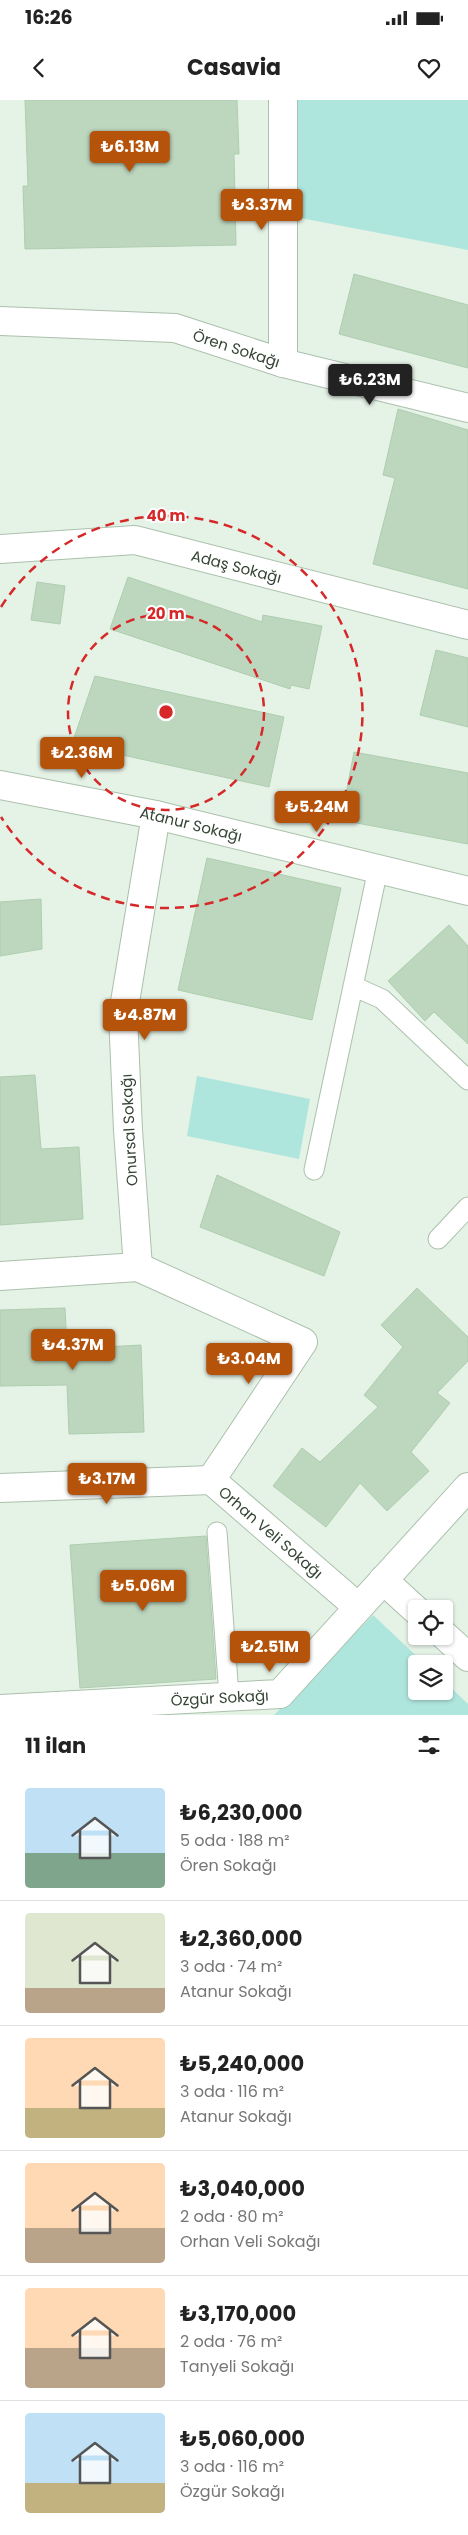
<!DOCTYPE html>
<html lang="tr">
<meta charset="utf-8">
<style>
body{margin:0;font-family:Poppins,sans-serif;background:#f2f2f2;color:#222;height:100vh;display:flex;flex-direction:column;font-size:19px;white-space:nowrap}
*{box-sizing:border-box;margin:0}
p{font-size:16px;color:#767676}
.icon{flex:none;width:28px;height:28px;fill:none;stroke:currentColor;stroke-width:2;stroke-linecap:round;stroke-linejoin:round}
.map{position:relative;height:1615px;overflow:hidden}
.panel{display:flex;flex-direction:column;background:#fff;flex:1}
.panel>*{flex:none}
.buttons{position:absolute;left:408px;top:1500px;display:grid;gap:10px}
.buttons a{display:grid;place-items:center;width:45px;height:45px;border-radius:5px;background:#fff;box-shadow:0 1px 4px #0004;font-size:25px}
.price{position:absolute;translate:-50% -42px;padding:0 11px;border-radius:5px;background:#b45309;color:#fff;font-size:16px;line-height:32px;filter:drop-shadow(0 1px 2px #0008)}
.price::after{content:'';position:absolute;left:50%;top:30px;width:15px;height:11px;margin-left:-8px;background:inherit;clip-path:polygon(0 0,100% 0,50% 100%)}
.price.selected{background:#222;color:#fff}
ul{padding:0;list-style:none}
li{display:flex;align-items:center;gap:15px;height:125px;padding:0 25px}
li+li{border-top:1px solid #e0e0e0}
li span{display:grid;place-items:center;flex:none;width:140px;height:100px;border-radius:5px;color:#555}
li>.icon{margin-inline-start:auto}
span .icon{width:60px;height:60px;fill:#fffc;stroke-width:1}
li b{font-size:21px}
h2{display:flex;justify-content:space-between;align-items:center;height:60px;padding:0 25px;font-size:21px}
.status{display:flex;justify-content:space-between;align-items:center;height:35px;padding:0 25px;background:#fff;direction:ltr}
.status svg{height:14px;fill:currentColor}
header{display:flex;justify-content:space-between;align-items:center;height:65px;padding:0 25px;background:#fff;font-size:22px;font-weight:700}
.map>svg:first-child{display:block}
.green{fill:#aee6de}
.building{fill:#bdd6be;stroke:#aeceaf}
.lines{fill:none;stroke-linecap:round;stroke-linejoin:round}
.lane-casing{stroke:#abc0ac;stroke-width:21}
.street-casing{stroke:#abc0ac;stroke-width:30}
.lane{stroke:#fff;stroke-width:19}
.street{stroke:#fff;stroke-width:28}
.ring{fill:none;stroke:#d62828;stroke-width:2.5;stroke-dasharray:9 6}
.labels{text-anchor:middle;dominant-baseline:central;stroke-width:4;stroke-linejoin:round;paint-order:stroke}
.street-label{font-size:15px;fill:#354435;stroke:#fff}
.centre{fill:#d62828;stroke:#fff;stroke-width:2.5}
.ring-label{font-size:15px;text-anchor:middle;font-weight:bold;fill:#d62828;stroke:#fff;stroke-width:4;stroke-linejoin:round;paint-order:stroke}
</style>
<div class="status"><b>16:26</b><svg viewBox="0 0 49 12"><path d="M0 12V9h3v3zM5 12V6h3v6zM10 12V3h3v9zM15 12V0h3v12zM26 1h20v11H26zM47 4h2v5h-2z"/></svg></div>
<header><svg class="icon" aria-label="back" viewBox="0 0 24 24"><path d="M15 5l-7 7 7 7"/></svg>Casavia<svg class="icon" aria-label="heart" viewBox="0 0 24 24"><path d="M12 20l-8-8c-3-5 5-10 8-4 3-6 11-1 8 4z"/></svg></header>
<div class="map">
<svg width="468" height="1615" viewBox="0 0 468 1615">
<rect width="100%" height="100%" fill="#e5f2e6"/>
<path class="green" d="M292,0H468V150L295,117Z
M197,976L310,999L299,1059L187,1036Z
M373,1515L425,1564H416V1591H444V1581L468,1604V1615H274Z"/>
<path class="building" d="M25,0H237L239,54H234L236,145L25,149L23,86H28Z
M354,174L468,205V268L339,234Z
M398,309L468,330V489L373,464L395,378L383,375Z
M128,477L262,522L263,515L322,526L309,589L291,585L290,589L110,529Z
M37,482L65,486L60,524L31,520Z
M436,550L468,558V627L420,615Z
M95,576L284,617L269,687L72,644Z
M354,652L468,673V744L341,720Z
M207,758L341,788L312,920L178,890Z
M41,799L42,849L0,856V802Z
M449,825L468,846V944L434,912L425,921L388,881Z
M35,975L41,1049L79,1047L83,1119L0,1125V977Z
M217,1075L340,1132L324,1176L200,1127Z
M417,1188L468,1237V1261L437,1293L450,1303L411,1352L429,1371L387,1411L360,1383L326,1427L273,1386L302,1348L320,1362L378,1307L364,1295L403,1247L381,1225Z
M65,1208L67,1249L141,1245L144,1332L69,1334L67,1285L0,1286V1210Z
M206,1436L216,1579L80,1588L70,1445Z"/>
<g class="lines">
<defs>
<path id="lane" d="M353,886L382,899L468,980
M314,1070L378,769
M438,1139L468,1107
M217,1432L229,1596"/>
<g id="street">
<path id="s1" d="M0,221L175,228L283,263L468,308"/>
<path d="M283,263V0"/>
<path id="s2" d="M0,449L135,440L468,525"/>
<path id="s3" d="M0,685L156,715L468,791"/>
<path d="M138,1167L128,1030L123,914L156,715"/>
<path id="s4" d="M0,1176L138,1167L303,1242L211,1380L358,1507"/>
<path d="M0,1388L211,1380"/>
<path d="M383,1480L416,1510"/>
<path d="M444,1535L468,1557"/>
<path id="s5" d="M0,1609L280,1594L468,1387"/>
</g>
</defs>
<use href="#lane" class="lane-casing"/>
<use href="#street" class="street-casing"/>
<use href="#lane" class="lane"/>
<use href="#street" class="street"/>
</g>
<g class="ring">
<circle cx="166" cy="612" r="98"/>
<path d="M1 507A196 196 0 1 1 1 717"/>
</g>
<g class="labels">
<g class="street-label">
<text stroke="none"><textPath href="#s1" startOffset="240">Ören Sokağı</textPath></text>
<text stroke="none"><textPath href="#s2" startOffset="240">Adaş Sokağı</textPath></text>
<text stroke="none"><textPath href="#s3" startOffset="195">Atanur Sokağı</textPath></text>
<text transform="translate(129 1030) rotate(-93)">Onursal Sokağı</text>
<text stroke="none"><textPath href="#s4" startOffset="565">Orhan Veli Sokağı</textPath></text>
<text stroke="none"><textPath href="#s5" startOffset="220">Özgür Sokağı</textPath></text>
</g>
</g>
<circle cx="166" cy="612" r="8" class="centre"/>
<g class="ring-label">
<text x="166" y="421">40 m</text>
<text x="166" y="519">20 m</text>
</g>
</svg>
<div class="buttons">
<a><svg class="icon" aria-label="locate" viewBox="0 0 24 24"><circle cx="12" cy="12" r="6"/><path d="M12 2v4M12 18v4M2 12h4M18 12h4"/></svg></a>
<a><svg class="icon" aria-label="layers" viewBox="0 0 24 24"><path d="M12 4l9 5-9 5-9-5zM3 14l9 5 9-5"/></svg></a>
</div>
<b class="price" style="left:130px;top:73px">₺6.13M</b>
<b class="price" style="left:262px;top:131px">₺3.37M</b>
<b class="price selected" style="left:370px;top:306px">₺6.23M</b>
<b class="price" style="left:82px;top:679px">₺2.36M</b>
<b class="price" style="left:317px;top:733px">₺5.24M</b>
<b class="price" style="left:145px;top:941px">₺4.87M</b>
<b class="price" style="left:73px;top:1271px">₺4.37M</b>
<b class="price" style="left:249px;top:1285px">₺3.04M</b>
<b class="price" style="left:107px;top:1405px">₺3.17M</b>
<b class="price" style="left:143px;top:1512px">₺5.06M</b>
<b class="price" style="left:270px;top:1573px">₺2.51M</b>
</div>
<section class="panel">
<h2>11 ilan<svg class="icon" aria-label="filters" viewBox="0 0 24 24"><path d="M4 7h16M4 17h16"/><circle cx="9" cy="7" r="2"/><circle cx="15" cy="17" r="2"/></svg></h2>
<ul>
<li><span style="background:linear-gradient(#bfe0f5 65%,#7fa58c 0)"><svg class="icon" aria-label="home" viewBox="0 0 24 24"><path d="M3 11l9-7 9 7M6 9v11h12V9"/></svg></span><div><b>₺6,230,000</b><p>5 oda · 188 m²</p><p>Ören Sokağı</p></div></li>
<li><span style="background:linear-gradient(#dfe7d0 75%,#b9a48a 0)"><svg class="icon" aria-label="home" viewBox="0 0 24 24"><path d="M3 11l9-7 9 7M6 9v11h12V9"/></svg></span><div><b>₺2,360,000</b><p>3 oda · 74 m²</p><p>Atanur Sokağı</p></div></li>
<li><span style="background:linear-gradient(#ffd9b3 70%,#c2b280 0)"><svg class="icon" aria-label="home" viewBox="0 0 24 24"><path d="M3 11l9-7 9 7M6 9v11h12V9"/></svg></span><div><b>₺5,240,000</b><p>3 oda · 116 m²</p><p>Atanur Sokağı</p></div></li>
<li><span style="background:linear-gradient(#ffd9b3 65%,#b9a48a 0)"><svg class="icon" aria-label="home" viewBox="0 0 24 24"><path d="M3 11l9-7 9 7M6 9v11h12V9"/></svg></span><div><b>₺3,040,000</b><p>2 oda · 80 m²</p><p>Orhan Veli Sokağı</p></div></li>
<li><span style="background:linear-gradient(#ffd9b3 60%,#b9a48a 0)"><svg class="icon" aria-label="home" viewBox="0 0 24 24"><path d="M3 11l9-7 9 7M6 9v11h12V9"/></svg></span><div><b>₺3,170,000</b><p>2 oda · 76 m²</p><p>Tanyeli Sokağı</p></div></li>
<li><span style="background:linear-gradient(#bfe0f5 70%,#c2b280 0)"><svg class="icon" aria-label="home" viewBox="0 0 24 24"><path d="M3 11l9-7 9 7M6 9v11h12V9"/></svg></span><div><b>₺5,060,000</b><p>3 oda · 116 m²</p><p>Özgür Sokağı</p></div></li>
</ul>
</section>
